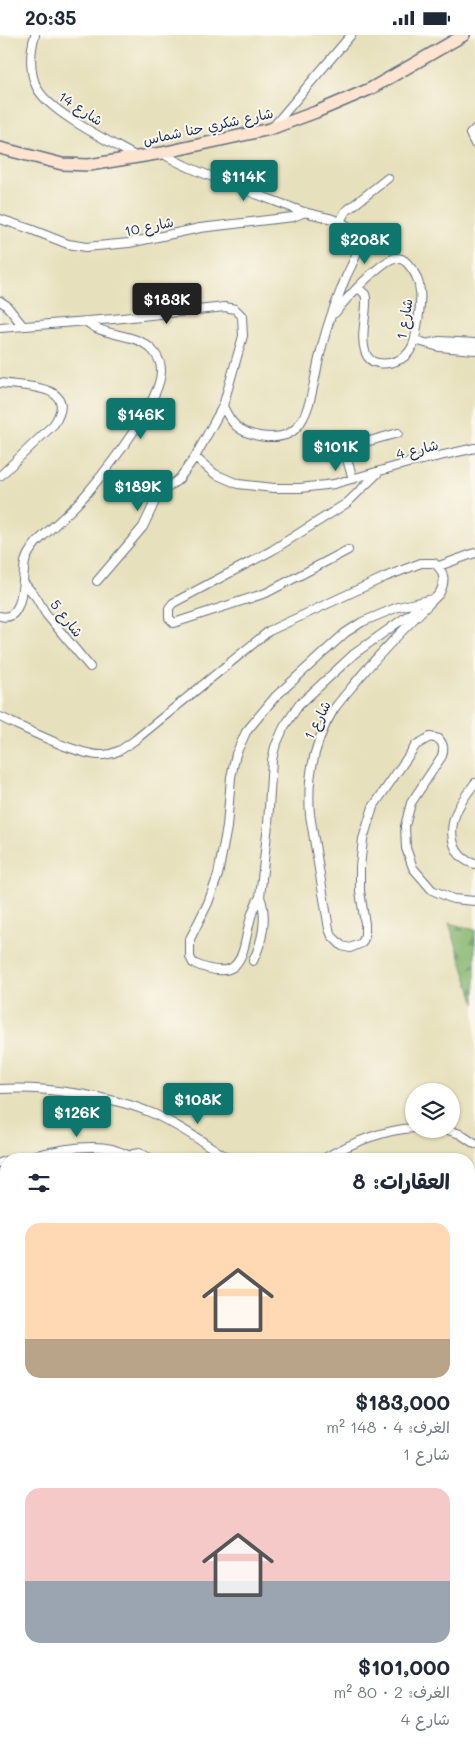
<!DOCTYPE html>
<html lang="ar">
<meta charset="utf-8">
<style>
body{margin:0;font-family:Mali,"Playpen Sans Arabic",sans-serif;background:#f6f6f7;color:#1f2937;direction:rtl;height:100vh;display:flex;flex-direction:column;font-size:19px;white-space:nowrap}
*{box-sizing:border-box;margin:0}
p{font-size:16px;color:#747a83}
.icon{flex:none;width:28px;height:28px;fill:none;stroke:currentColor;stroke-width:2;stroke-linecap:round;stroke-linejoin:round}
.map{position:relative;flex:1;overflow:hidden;direction:ltr}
.side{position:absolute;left:0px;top:1118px;width:475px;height:601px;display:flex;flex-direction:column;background:#fff;border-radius:20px 20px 0 0;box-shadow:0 1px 4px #0004;direction:rtl}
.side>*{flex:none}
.controls{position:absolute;left:405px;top:1048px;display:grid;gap:10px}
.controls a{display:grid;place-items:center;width:55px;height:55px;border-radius:50%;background:#fff;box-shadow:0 1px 4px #0004;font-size:25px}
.price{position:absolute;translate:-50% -42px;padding:0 11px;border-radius:5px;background:#0f766e;color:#fff;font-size:16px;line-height:32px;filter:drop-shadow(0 1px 2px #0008)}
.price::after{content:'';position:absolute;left:50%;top:30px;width:15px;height:11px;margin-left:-8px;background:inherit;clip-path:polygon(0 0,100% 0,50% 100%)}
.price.selected{background:#222;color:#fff}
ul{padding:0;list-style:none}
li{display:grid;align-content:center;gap:10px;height:265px;padding:0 25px}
li span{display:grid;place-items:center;height:155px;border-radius:15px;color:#555}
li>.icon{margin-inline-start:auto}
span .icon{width:90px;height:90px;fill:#fffc;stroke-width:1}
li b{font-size:21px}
h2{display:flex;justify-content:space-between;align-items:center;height:60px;padding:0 25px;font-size:21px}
.status{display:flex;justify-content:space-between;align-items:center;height:35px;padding:0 25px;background:#fff;direction:ltr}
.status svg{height:14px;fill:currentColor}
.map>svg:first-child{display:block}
.forest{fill:url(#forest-firs);stroke:#507368}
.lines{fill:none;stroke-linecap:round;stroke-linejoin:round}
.street-casing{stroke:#626d7f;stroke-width:10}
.secondary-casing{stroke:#626d7f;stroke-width:14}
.street{stroke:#fff;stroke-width:8}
.secondary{stroke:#fde4d0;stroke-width:11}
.labels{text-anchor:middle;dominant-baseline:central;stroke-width:4;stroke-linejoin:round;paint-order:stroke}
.street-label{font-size:14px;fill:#1b2f5e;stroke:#fbf7ec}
</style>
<div class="status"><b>20:35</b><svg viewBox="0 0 49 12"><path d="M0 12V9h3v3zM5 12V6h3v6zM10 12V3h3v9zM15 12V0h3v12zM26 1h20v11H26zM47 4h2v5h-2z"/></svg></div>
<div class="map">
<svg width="475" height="1718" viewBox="0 0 475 1718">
<defs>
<pattern id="forest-firs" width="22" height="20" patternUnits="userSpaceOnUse" patternTransform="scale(1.25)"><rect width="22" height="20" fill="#86b771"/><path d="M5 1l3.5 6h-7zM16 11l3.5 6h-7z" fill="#6d9560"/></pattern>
</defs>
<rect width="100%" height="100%" fill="#fbf7ec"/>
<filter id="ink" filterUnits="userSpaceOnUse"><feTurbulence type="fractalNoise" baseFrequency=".02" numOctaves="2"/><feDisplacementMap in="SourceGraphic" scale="10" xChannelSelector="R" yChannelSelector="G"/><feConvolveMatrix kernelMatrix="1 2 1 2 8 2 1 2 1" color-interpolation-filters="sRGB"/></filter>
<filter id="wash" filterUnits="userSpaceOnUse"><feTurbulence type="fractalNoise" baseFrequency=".0096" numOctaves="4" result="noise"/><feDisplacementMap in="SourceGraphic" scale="20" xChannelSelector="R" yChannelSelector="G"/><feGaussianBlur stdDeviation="1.12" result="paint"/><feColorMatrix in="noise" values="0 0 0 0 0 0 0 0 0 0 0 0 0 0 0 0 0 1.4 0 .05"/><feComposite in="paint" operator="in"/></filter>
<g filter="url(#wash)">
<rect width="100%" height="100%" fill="#e7e0bc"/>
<path class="forest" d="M449,888L475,895V969Z
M6,1214V1712H125L128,1718H0V1219Z
M469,1588L475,1593V1718H198L183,1713L469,1712Z"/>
</g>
<g filter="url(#ink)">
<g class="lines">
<defs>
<path id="street" d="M35,0C30,16 29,37 37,53C50,78 111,107 137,122
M272,93L351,0
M475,94L470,99L475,109
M162,118C181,130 202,138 223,146C249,157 275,166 301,176C318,182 341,182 353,196C365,210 352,228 346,242C342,251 339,261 335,270C328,288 323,306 319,324C314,344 311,377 297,392C288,403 271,403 259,401C239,397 231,389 223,371
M0,184L30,194L68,209L86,212L129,208L200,193L293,182L305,177
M340,187L345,177L388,143
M0,266L6,270L23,291
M335,278C344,266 384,222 397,223C401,223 404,225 407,228C425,246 421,269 417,292C416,299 415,308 411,314C405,325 390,330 378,328C371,327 367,323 365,316C360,300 367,280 366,263L365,259L358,253
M0,293L113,284L225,272L235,274L242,281L243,301L223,371L195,422L179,444L158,460L143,492L97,546
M415,305L439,312L475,315
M430,308L440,306L475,308
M0,348C25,352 80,349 54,389L0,441
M195,422L215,439L238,449L274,453H300L334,449L408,428L475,413
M353,444L345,418L348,412L398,398
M348,515L266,558L174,588L169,583V573L173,568L271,516L347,468L380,436
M439,531L475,518
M24,548L36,562L46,579L90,632
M0,581C25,588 22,542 25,527C27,519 31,514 36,508C53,491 72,476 88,457C108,433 162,365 161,335C161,328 158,322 154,317C137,296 105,304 86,286
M0,682C24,693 80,722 104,720C117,719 125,712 135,705L269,596L385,542L421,528H434C445,536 446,547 439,559C412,586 385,612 360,642C352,652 342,663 334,674C314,706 307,743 310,780L329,894L332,901L342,911L350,913L362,908L365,901V889L360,856V832L363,804L373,772L416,710L430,702L439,704C444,710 444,714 442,721L411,768L405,791L406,813L413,833L432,855L453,864L475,866
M475,748C468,757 460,767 456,778C448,798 452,823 475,829
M260,862C237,894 258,957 193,928L190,922V904L208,868L218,840L227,792L231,742L236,719L246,697L275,662L345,598L362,587L398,572L433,564
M253,926C262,908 268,882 260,862L268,789L272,725L275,712L284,692L299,670L354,619L417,574
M0,1054C43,1051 114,1061 154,1079C180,1091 205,1108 229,1124
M445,1094L460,1099L475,1109
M20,1124C47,1117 85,1108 112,1114C119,1116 125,1119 131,1121
M130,1124L133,1119L139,1118L152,1124
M323,1124C351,1108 382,1095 414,1093
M0,1128L6,1126
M0,1166L6,1167
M469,1169L475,1171
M469,1257H475
M469,1354L475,1357
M469,1471L475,1475
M469,1570L475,1575
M148,1712L153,1718"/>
<path id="secondary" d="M0,113L62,129L89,130L162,118L270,94L316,77L370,54L464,0"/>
</defs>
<use href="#street" class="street-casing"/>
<use href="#secondary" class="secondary-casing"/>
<use href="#street" class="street"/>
<use href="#secondary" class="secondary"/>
</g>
</g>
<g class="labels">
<g class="street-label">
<text transform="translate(81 73) rotate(33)">شارع 14</text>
<text transform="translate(208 91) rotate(-12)">شارع شكري حنا شماس</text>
<text transform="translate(149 191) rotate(-12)">شارع 10</text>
<text transform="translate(404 284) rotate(-81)">شارع 1</text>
<text transform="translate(417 414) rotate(-14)">شارع 4</text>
<text transform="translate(67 583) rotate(52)">شارع 5</text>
<text transform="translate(317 685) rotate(-63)">شارع 1</text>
</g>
</g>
</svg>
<div class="controls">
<a><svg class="icon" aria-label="layers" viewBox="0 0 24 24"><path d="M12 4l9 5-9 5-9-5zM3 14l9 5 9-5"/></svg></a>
</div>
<b class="price" style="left:244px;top:167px">$114K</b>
<b class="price" style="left:365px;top:230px">$208K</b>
<b class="price selected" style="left:167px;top:290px">$183K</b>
<b class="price" style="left:141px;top:405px">$146K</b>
<b class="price" style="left:336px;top:437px">$101K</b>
<b class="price" style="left:138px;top:477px">$189K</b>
<b class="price" style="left:198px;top:1090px">$108K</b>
<b class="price" style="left:77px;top:1103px">$126K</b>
<section class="side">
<h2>العقارات: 8<svg class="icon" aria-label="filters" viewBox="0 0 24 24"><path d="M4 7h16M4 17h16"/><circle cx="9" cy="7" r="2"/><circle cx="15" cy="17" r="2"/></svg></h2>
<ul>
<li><span style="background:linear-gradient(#ffd9b3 75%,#b9a48a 0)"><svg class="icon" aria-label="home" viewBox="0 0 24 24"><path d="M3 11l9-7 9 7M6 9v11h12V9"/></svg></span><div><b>$183,000</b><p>الغرف: 4 · 148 m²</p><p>شارع 1</p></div></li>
<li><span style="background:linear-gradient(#f6c9c9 60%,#9aa5b1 0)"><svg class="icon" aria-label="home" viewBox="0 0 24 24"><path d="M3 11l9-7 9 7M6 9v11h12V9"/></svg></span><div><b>$101,000</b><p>الغرف: 2 · 80 m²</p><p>شارع 4</p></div></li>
</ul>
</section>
</div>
